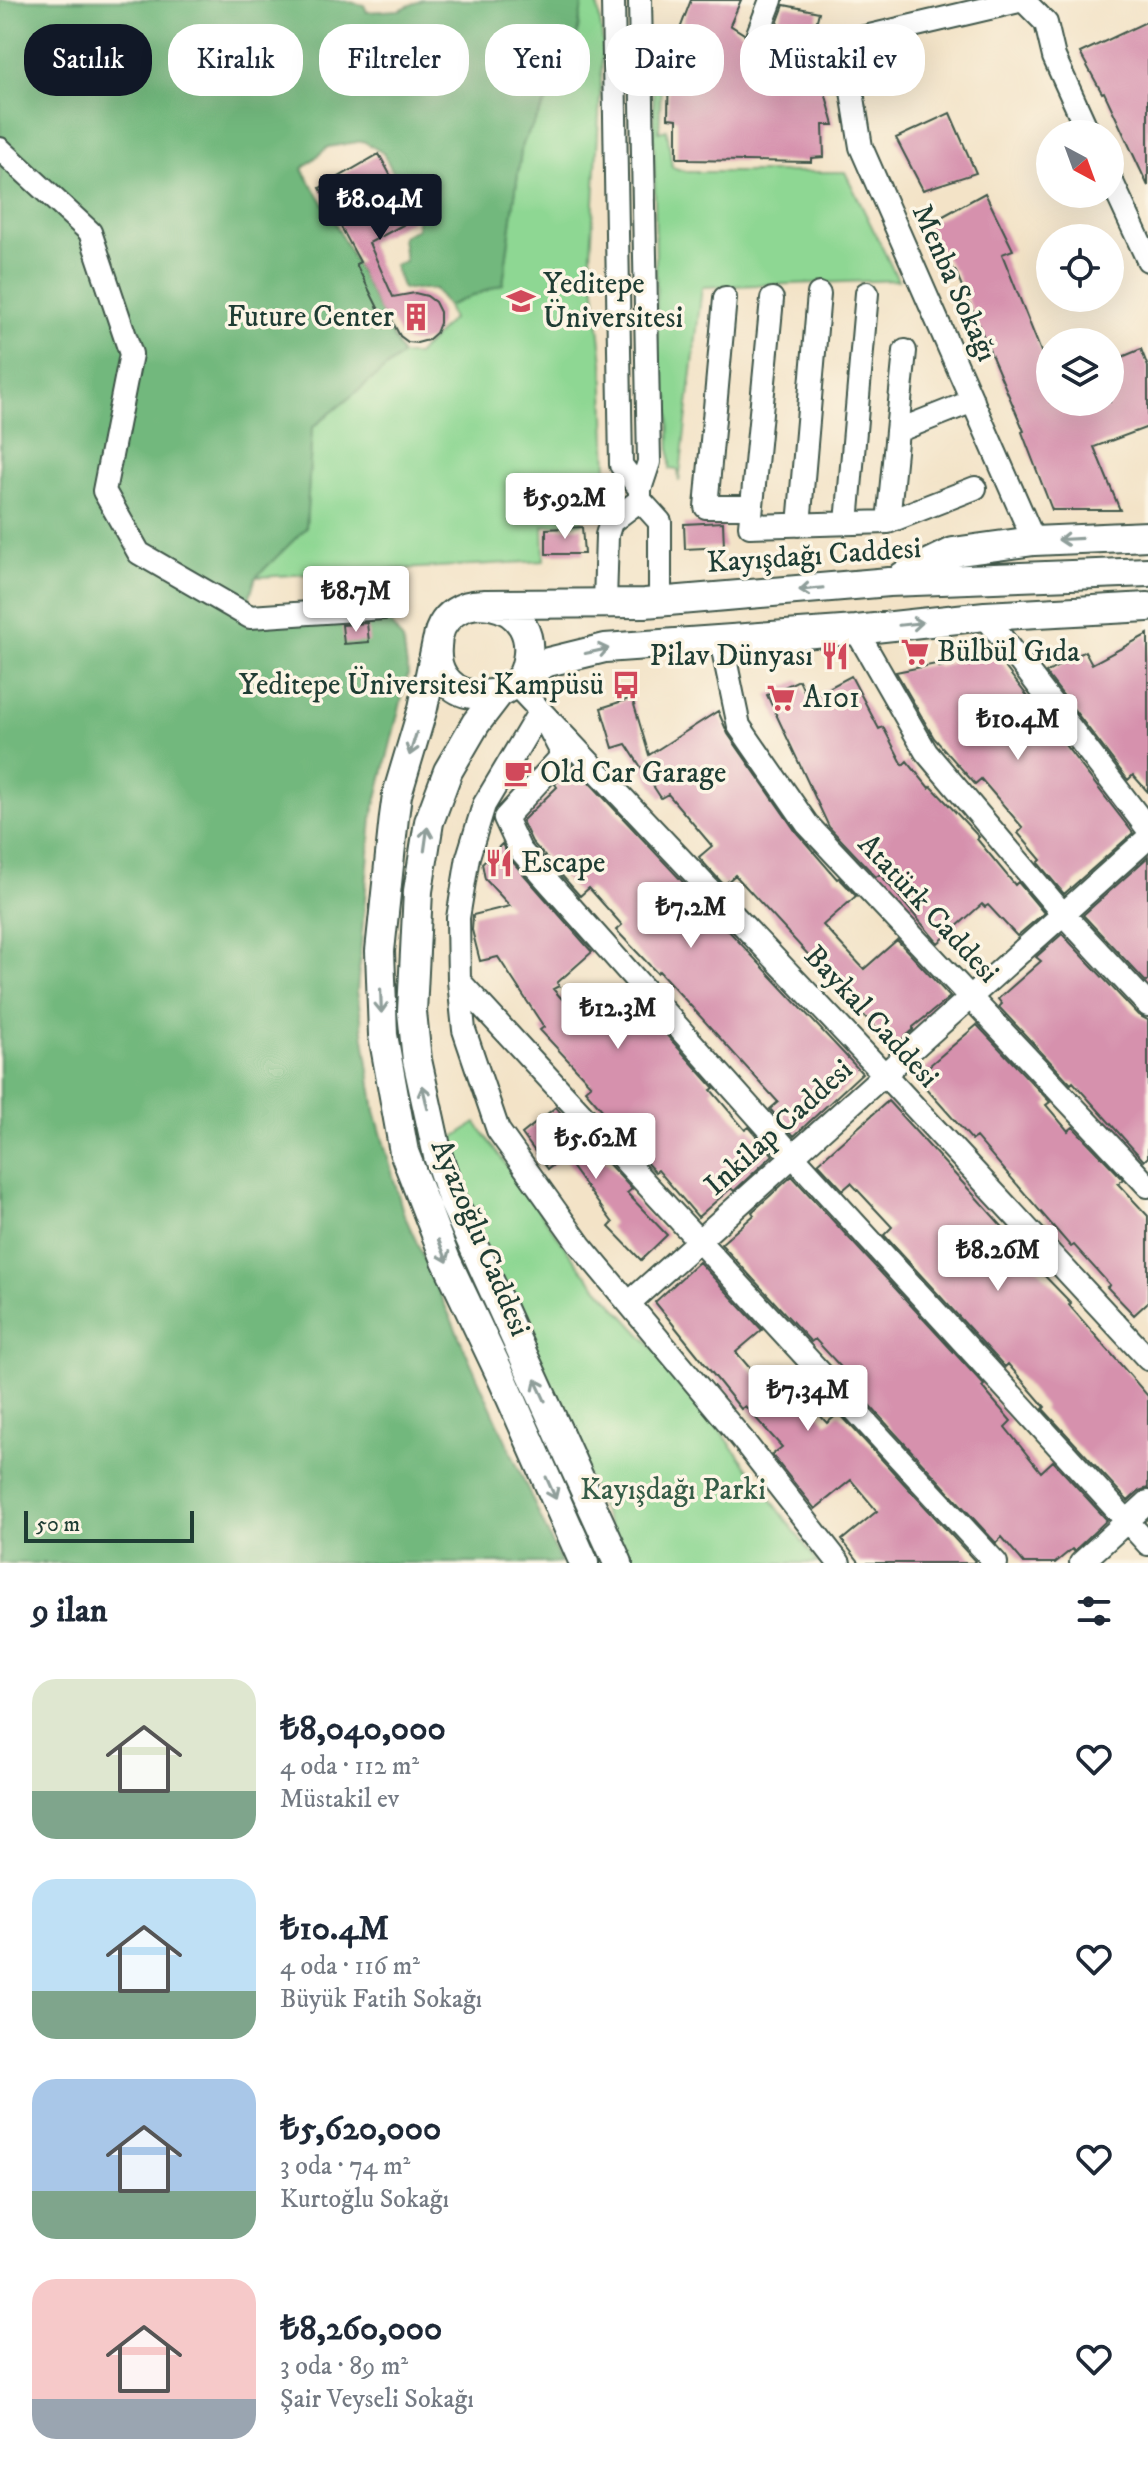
<!DOCTYPE html>
<html lang="tr">
<meta charset="utf-8">
<style>
body{margin:0;font-family:"IM FELL DW Pica",serif;background:#f6f6f7;color:#1f2937;height:100vh;display:flex;flex-direction:column;font-size:30px;white-space:nowrap}
*{box-sizing:border-box;margin:0}
p{font-size:26px;color:#747a83}
.icon{flex:none;width:44px;height:44px;fill:none;stroke:currentColor;stroke-width:2;stroke-linecap:round;stroke-linejoin:round}
.map{position:relative;height:1563px;overflow:hidden}
.panel{display:flex;flex-direction:column;background:#fff;flex:1}
.panel>*{flex:none}
.banner{position:absolute;left:24px;top:24px;width:1100px;height:72px;display:flex;gap:16px}
.needle{width:52px;rotate:139deg}
.tools{position:absolute;left:1036px;top:120px;display:grid;gap:16px}
.tools a{display:grid;place-items:center;width:88px;height:88px;border-radius:50%;background:#fff;box-shadow:0 8px 32px #0002;font-size:40px}
.scale{position:absolute;left:24px;bottom:20px;width:170px;box-sizing:border-box;padding-left:8px;border:4px solid #1f3d34;border-top:0;font-size:22px;line-height:28px;white-space:nowrap;color:#1f3d34;-webkit-text-stroke:6px #fcf5e5;paint-order:stroke}
.price{position:absolute;translate:-50% -68px;padding:0 18px;border-radius:8px;background:#fff;color:#222;font-size:26px;line-height:52px;filter:drop-shadow(0 2px 4px #0008)}
.price::after{content:'';position:absolute;left:50%;top:48px;width:24px;height:18px;margin-left:-12px;background:inherit;clip-path:polygon(0 0,100% 0,50% 100%)}
.price.selected{background:#111827;color:#fff}
ul{padding:0;list-style:none}
li{display:flex;align-items:center;gap:24px;height:200px;padding:0 32px}
li span{display:grid;place-items:center;flex:none;width:224px;height:160px;border-radius:24px;color:#555}
li>.icon{margin-inline-start:auto}
span .icon{width:96px;height:96px;fill:#fffc;stroke-width:1}
li b{font-size:34px}
h2{display:flex;justify-content:space-between;align-items:center;height:96px;padding:0 32px;font-size:34px}
.chip{padding:0 28px;border-radius:32px;background:#fff;box-shadow:0 8px 32px #0002;font-size:28px;line-height:72px}
.chip.selected{background:#111827;color:#fff}
.map>svg:first-child{display:block}
.green{fill:#8ed793;stroke:#568a64;stroke-width:2}
.forest{fill:#72b87d;stroke:#487a58;stroke-width:2}
.building{fill:#d691ad}
.lines{fill:none;stroke-linecap:round;stroke-linejoin:round}
.minor-casing{stroke:#3f564a;stroke-width:26}
.major-casing{stroke:#3f564a;stroke-width:32}
.minor{stroke:#fff;stroke-width:22}
.major{stroke:#fff;stroke-width:28}
.oneway{stroke:#8f9e9a}
.labels{text-anchor:middle;dominant-baseline:central;stroke-width:7;stroke-linejoin:round;paint-order:stroke}
.street-label{font-size:30px;fill:#1f3d34;stroke:#fcf5e5}
.poi-label{font-size:30px;fill:#1f3d34;stroke:#fcf5e5;text-anchor:start}
.park-label{font-size:30px;fill:#355c47;stroke:#fcf5e5}
</style>
<div class="map">
<svg width="1148" height="1563" viewBox="0 0 1148 1563">
<rect width="100%" height="100%" fill="#fcf5e5"/>
<filter id="ink" filterUnits="userSpaceOnUse"><feTurbulence type="fractalNoise" baseFrequency=".0125" numOctaves="2"/><feDisplacementMap in="SourceGraphic" scale="16" xChannelSelector="R" yChannelSelector="G"/><feConvolveMatrix kernelMatrix="1 2 1 2 8 2 1 2 1" color-interpolation-filters="sRGB"/></filter>
<filter id="wash" filterUnits="userSpaceOnUse"><feTurbulence type="fractalNoise" baseFrequency=".006" numOctaves="4" result="noise"/><feDisplacementMap in="SourceGraphic" scale="32" xChannelSelector="R" yChannelSelector="G"/><feGaussianBlur stdDeviation="1.8" result="paint"/><feColorMatrix in="noise" values="0 0 0 0 0 0 0 0 0 0 0 0 0 0 0 0 0 1.4 0 .05"/><feComposite in="paint" operator="in"/></filter>
<g filter="url(#wash)">
<rect width="100%" height="100%" fill="#f3e3c7"/>
<path class="green" d="M583,0H597L603,44L591,255L603,362L608,498L584,505L582,523L543,526L544,561L256,577L306,528L312,428L402,355H417L452,319L447,306L503,284L522,144L574,54Z
M653,82L661,83L659,132L667,130L672,167L687,172H845L898,280L702,287L679,482L678,470L670,469L669,398L658,394Z
M476,1123L582,1270L656,1351L709,1415L818,1563H626L474,1223L450,1140Z"/>
<path class="forest" d="M0,0H340L364,5L367,12L399,10L422,0H583L574,54L522,144L503,284L447,306L435,289H403L394,265L405,261L402,236L417,229V217L383,153L363,141L328,147L302,169L331,215L402,355L312,428L306,528L256,577L250,596L251,621L381,611L403,641L408,674L372,818L357,991L375,1111L403,1212L561,1563H0Z"/>
<g id="blocks">
<path class="building" d="M691,0H741L730,25L744,34L748,43L759,48H768L784,5L819,12L815,28L822,81L834,125H823L824,157L811,158V162L689,160V158H677V119L668,118L669,58Z
M1148,21V186L1104,92L1102,93L1080,53Z
M950,113L976,173L923,190L896,138Z
M379,154L414,219L369,243L393,297L415,293L427,296L435,302L440,312V323L436,333L428,340L417,343L408,342L400,336L392,321L382,316L356,264L360,262L320,188Z
M985,193L1013,250L1002,254L1042,354L1050,351V402H1110V362L1141,349L1148,367V427L1094,447L1120,510H1052L1022,432L1024,431L955,270H953L927,225Z
M723,522L724,547L685,549L684,524Z
M582,527L584,554H546V529Z
M367,623L369,642L344,644L342,625Z
M1148,634V792L1133,775L1128,780L1046,673L1085,651L1092,664Z
M991,649L1133,833L1064,894L1038,863L1041,860L1018,833L1023,828L981,779L975,784L934,738L896,672L936,664L939,667Z
M851,676L879,729L883,727L903,765L907,761L929,788L931,786L979,837L977,839L1015,885L1018,882L1044,913L1017,936L988,905L985,907L982,904L938,943L880,874L876,877L829,827L767,695L799,680L808,699Z
M632,698L649,755L718,711L728,734L796,832L837,879L839,878L856,896L823,925L864,969L897,940L950,997L913,1027V1030L893,1047L735,875L724,885L701,860L699,857L712,846L668,794L661,798L626,744L613,748L601,708Z
M573,765L862,1073L794,1136L770,1109L778,1102L659,971L657,973L616,930L622,925L589,888L580,896L532,842L522,821L557,787L555,784Z
M502,844L510,859L592,952L557,983L559,986L553,989L589,1029L629,993L714,1088L711,1090L745,1130L749,1127L773,1155L734,1191L731,1188L698,1217L658,1170L655,1172L627,1142L629,1141L585,1090L591,1085L540,1030L544,1027L498,957L480,961L472,930L473,915L510,906L485,879L482,863Z
M1148,857V980L1146,982L1083,915Z
M1062,934L1138,1015L1148,1020V1157L1144,1161L1073,1082L1071,1084L999,1007L1002,1004L998,999L1041,961L1036,957Z
M977,1025L1050,1102L1046,1105L1068,1131L1073,1127L1123,1179L1118,1184L1148,1216V1302L1134,1315L1107,1287L1110,1285L1074,1245L1071,1247L976,1137L972,1140L916,1077Z
M888,1101L983,1205L1009,1234L1006,1236L1071,1303L1069,1305L1148,1396V1488L1139,1491L1128,1501L1043,1409L1045,1407L1008,1364L1005,1367L884,1235L892,1227L851,1183L843,1190L818,1163Z
M556,1107L599,1162L604,1159L632,1189L627,1193L667,1235L641,1260L609,1227L613,1223L564,1157L548,1169L522,1134Z
M792,1176L984,1385L982,1387L1011,1421L1005,1427L1041,1472L1053,1461L1107,1520L1074,1551L1072,1549L1055,1563H1024L1002,1537L996,1543L860,1395L864,1392L815,1339L811,1342L721,1244L754,1215L752,1212Z
M699,1262L762,1330L736,1352L772,1394L788,1380L827,1423L839,1413L975,1561L973,1563H860L842,1540L877,1511L851,1480L815,1509L772,1455L782,1447L745,1406L741,1409L655,1302Z"/>
</g>
</g>
<g filter="url(#ink)">
<use href="#blocks" fill-opacity="0" stroke="#3f564a" stroke-width="2"/>
<g class="lines">
<defs>
<path id="minor" d="M613,0L621,465L640,489
M640,0L649,462L640,489V500L660,522V602
M758,34L771,0
M0,149L90,232L131,354L104,491L139,553L250,617L384,608
M1110,178L1148,260
M725,298L706,507H751
M772,299L750,526L888,522L975,488
M897,431L973,401
M888,522L905,351
M847,523L867,293
M799,525L819,294
M1034,541L861,147L844,42L1023,0L1046,23L1054,57L1089,134
M605,603L607,535L611,522L640,500
M985,616L1148,829
M856,630L926,752L1063,914L1148,1005
M721,640L739,726L807,824L1148,1186
M515,684L884,1074L1148,1359
M540,711L563,755L505,818L520,850L793,1156L1148,1544
M540,711L484,805L468,857L458,918L459,981L464,1030L498,1130L580,1245L742,1439L839,1563
M459,981L996,1563
M629,1303L1148,838
M1081,1563L1148,1502"/>
<path id="major" d="M903,576L953,552L1034,541L1148,536
M486,604L645,603L889,582L1148,572
M437,641L423,708L397,795L394,817L380,951L383,1035L404,1152L446,1260L502,1378L584,1563
M499,693C477,696 459,697 444,677C437,667 436,658 437,647C437,581 554,593 523,674
M618,1563L453,1201L438,1156L417,1060L412,1012L418,891L429,822L448,771L476,723L499,693L515,684L523,674L548,662L605,648L856,630L985,616L1148,607"/>
</defs>
<use href="#minor" class="minor-casing"/>
<use href="#major" class="major-casing"/>
<use href="#minor" class="minor"/>
<use href="#major" class="major"/>
</g>
<defs><path id="oneway-shaft" d="M-6 0H5M1.5-3L5.5 0L1.5 3" fill="none" stroke-width="1.6" stroke-linecap="round" stroke-linejoin="round" transform="scale(2)"/></defs>
<g class="oneway">
<use href="#oneway-shaft" transform="translate(1070 539) rotate(177)"/>
<use href="#oneway-shaft" transform="translate(811 589) rotate(175)"/>
<use href="#oneway-shaft" transform="translate(911 624) rotate(-6)"/>
<use href="#oneway-shaft" transform="translate(597 651) rotate(-12)"/>
<use href="#oneway-shaft" transform="translate(413 744) rotate(107)"/>
<use href="#oneway-shaft" transform="translate(426 839) rotate(-82)"/>
<use href="#oneway-shaft" transform="translate(381 1001) rotate(88)"/>
<use href="#oneway-shaft" transform="translate(425 1097) rotate(-103)"/>
<use href="#oneway-shaft" transform="translate(443 1251) rotate(68)"/>
<use href="#oneway-shaft" transform="translate(540 1390) rotate(-115)"/>
<use href="#oneway-shaft" transform="translate(551 1488) rotate(66)"/>
</g>
</g>
<defs>
<symbol id="university-bare" viewBox="-9 -9 18 18"><path d="M0-5L7-2L0 1L-7-2ZM-4 1L0 2.5L4 1V4Q0 6-4 4Z" fill="#d1495b" stroke="#fcf5e5" stroke-width="2.5" paint-order="stroke"/></symbol>
<symbol id="building-bare" viewBox="-9 -9 18 18"><path d="M-4-6H4V6H1V3H-1V6H-4ZM-2.5-4.3h1.7v1.8h-1.7ZM.8-4.3h1.7v1.8H.8ZM-2.5-1h1.7V.8h-1.7ZM.8-1h1.7V.8H.8Z" fill="#d1495b" stroke="#fcf5e5" stroke-width="2.5" paint-order="stroke"/></symbol>
<symbol id="supermarket-bare" viewBox="-9 -9 18 18"><path d="M-6-5.5h2.5l.6 2H6L4.5 2H-2.5L-4.4-4H-6ZM-1.5 3.2a1.3 1.3 0 1 0 .1 0ZM3 3.2a1.3 1.3 0 1 0 .1 0Z" fill="#d1495b" stroke="#fcf5e5" stroke-width="2.5" paint-order="stroke"/></symbol>
<symbol id="restaurant-bare" viewBox="-9 -9 18 18"><path d="M-5-6h1v4h1v-4h1v4h1v-4h1v5L-1.5 .5V6h-2V.5L-5-1ZM5-6V6H3V1.5H1.5Q1.5-4 5-6Z" fill="#d1495b" stroke="#fcf5e5" stroke-width="2.5" paint-order="stroke"/></symbol>
<symbol id="bus-bare" viewBox="-9 -9 18 18"><path d="M-5-6H5V4H4V6H2V4H-2V6H-4V4H-5ZM-3.5-4V0h7V-4ZM-3.5 1.2v1.5H-2V1.2ZM2 1.2v1.5H3.5V1.2Z" fill="#d1495b" stroke="#fcf5e5" stroke-width="2.5" paint-order="stroke"/></symbol>
<symbol id="cafe-bare" viewBox="-9 -9 18 18"><path d="M-5.5-4.5H6V0H3Q3 3.5 0 3.5H-2.5Q-5.5 3.5-5.5 0ZM3-3.2v2h1.7v-2ZM-6 4.5H4V6H-6Z" fill="#d1495b" stroke="#fcf5e5" stroke-width="2.5" paint-order="stroke"/></symbol>
</defs>
<g fill-rule="evenodd">
<use href="#university-bare" x="501" y="281" width="40" height="40"/>
<use href="#building-bare" x="396" y="297" width="40" height="40"/>
<use href="#supermarket-bare" x="895" y="632" width="40" height="40"/>
<use href="#restaurant-bare" x="815" y="636" width="40" height="40"/>
<use href="#bus-bare" x="606" y="665" width="40" height="40"/>
<use href="#supermarket-bare" x="761" y="678" width="40" height="40"/>
<use href="#cafe-bare" x="498" y="753" width="40" height="40"/>
<use href="#restaurant-bare" x="479" y="843" width="40" height="40"/>
</g>
<g class="labels">
<g class="street-label">
<text transform="translate(954 283) rotate(66)">Menba Sokağı</text>
<text transform="translate(814 556) rotate(-4)">Kayışdağı Caddesi</text>
<text transform="translate(928 909) rotate(47)">Atatürk Caddesi</text>
<text transform="translate(871 1017) rotate(47)">Baykal Caddesi</text>
<text transform="translate(779 1128) rotate(-42)">Inkilap Caddesi</text>
<text transform="translate(480 1238) rotate(67)">Ayazoğlu Caddesi</text>
</g>
<g class="poi-label">
<text x="543" y="284">Yeditepe<tspan x="543" dy="34">Üniversitesi</tspan></text>
<text x="394" y="317" text-anchor="end">Future Center</text>
<text x="937" y="652">Bülbül Gıda</text>
<text x="813" y="656" text-anchor="end">Pilav Dünyası</text>
<text x="604" y="685" text-anchor="end">Yeditepe Üniversitesi Kampüsü</text>
<text x="803" y="698">A101</text>
<text x="540" y="773">Old Car Garage</text>
<text x="521" y="863">Escape</text>
</g>
<g class="park-label">
<text x="673" y="1490">Kayışdağı Parki</text>
</g>
</g>
</svg>
<div class="tools">
<a><svg class="needle" viewBox="-14 -14 28 28"><path d="M0-13l5 13h-10z" fill="#e53935"/><path d="M0 13l5-13h-10z" fill="#747a83"/></svg></a>
<a><svg class="icon" aria-label="locate" viewBox="0 0 24 24"><circle cx="12" cy="12" r="6"/><path d="M12 2v4M12 18v4M2 12h4M18 12h4"/></svg></a>
<a><svg class="icon" aria-label="layers" viewBox="0 0 24 24"><path d="M12 4l9 5-9 5-9-5zM3 14l9 5 9-5"/></svg></a>
</div>
<div class="scale">50 m</div>
<b class="price selected" style="left:380px;top:242px">₺8.04M</b>
<b class="price" style="left:565px;top:541px">₺5.92M</b>
<b class="price" style="left:356px;top:634px">₺8.7M</b>
<b class="price" style="left:1018px;top:762px">₺10.4M</b>
<b class="price" style="left:691px;top:950px">₺7.2M</b>
<b class="price" style="left:618px;top:1051px">₺12.3M</b>
<b class="price" style="left:596px;top:1181px">₺5.62M</b>
<b class="price" style="left:998px;top:1293px">₺8.26M</b>
<b class="price" style="left:808px;top:1433px">₺7.34M</b>
<div class="banner">
<a class="chip selected">Satılık</a>
<a class="chip">Kiralık</a>
<a class="chip">Filtreler</a>
<a class="chip">Yeni</a>
<a class="chip">Daire</a>
<a class="chip">Müstakil ev</a>
</div>
</div>
<section class="panel">
<h2>9 ilan<svg class="icon" aria-label="filters" viewBox="0 0 24 24"><path d="M4 7h16M4 17h16"/><circle cx="9" cy="7" r="2"/><circle cx="15" cy="17" r="2"/></svg></h2>
<ul>
<li><span style="background:linear-gradient(#dfe7d0 70%,#7fa58c 0)"><svg class="icon" aria-label="home" viewBox="0 0 24 24"><path d="M3 11l9-7 9 7M6 9v11h12V9"/></svg></span><div><b>₺8,040,000</b><p>4 oda · 112 m²</p><p>Müstakil ev</p></div><svg class="icon" aria-label="heart" viewBox="0 0 24 24"><path d="M12 20l-8-8c-3-5 5-10 8-4 3-6 11-1 8 4z"/></svg></li>
<li><span style="background:linear-gradient(#bfe0f5 70%,#7fa58c 0)"><svg class="icon" aria-label="home" viewBox="0 0 24 24"><path d="M3 11l9-7 9 7M6 9v11h12V9"/></svg></span><div><b>₺10.4M</b><p>4 oda · 116 m²</p><p>Büyük Fatih Sokağı</p></div><svg class="icon" aria-label="heart" viewBox="0 0 24 24"><path d="M12 20l-8-8c-3-5 5-10 8-4 3-6 11-1 8 4z"/></svg></li>
<li><span style="background:linear-gradient(#a9c7e8 70%,#7fa58c 0)"><svg class="icon" aria-label="home" viewBox="0 0 24 24"><path d="M3 11l9-7 9 7M6 9v11h12V9"/></svg></span><div><b>₺5,620,000</b><p>3 oda · 74 m²</p><p>Kurtoğlu Sokağı</p></div><svg class="icon" aria-label="heart" viewBox="0 0 24 24"><path d="M12 20l-8-8c-3-5 5-10 8-4 3-6 11-1 8 4z"/></svg></li>
<li><span style="background:linear-gradient(#f6c9c9 75%,#9aa5b1 0)"><svg class="icon" aria-label="home" viewBox="0 0 24 24"><path d="M3 11l9-7 9 7M6 9v11h12V9"/></svg></span><div><b>₺8,260,000</b><p>3 oda · 89 m²</p><p>Şair Veyseli Sokağı</p></div><svg class="icon" aria-label="heart" viewBox="0 0 24 24"><path d="M12 20l-8-8c-3-5 5-10 8-4 3-6 11-1 8 4z"/></svg></li>
</ul>
</section>
